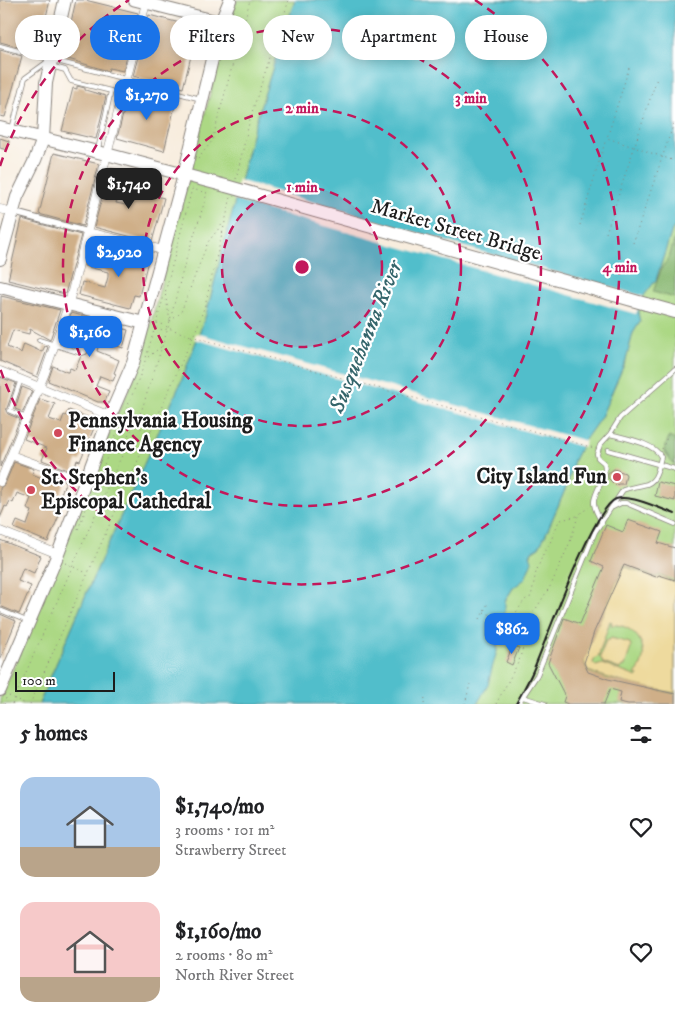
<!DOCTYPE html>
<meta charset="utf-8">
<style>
body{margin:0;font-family:"IM FELL DW Pica",serif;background:#f6f6f6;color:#202124;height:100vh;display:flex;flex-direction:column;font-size:19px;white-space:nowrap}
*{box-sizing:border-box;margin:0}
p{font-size:16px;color:#757577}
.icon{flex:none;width:28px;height:28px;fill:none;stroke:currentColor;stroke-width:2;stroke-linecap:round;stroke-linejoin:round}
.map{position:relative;height:704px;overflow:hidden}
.details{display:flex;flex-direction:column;background:#fff;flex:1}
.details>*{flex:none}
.hud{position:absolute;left:15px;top:15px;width:645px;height:45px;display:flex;gap:10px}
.scale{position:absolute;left:15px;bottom:12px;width:100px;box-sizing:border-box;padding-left:5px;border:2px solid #1c1c1c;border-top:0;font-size:14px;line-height:18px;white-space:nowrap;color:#1c1c1c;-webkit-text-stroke:4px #fff;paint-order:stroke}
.price{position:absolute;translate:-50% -42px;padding:0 11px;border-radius:10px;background:#1a73e8;color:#fff;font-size:16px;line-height:32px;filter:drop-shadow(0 1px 2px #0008)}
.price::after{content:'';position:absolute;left:50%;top:30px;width:15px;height:11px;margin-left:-8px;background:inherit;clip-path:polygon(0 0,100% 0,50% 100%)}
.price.on{background:#222;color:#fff}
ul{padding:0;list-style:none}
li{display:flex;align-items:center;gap:15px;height:125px;padding:0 20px}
li span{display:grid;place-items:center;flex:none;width:140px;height:100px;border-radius:15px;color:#555}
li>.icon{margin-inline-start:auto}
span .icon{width:60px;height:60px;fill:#fffc;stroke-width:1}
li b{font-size:21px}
h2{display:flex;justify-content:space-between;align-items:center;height:60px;padding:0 20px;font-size:21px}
.tag{padding:0 18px;border-radius:22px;background:#fff;box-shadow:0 2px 12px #0003;font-size:18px;line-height:45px}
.tag.on{background:#1a73e8;color:#fff}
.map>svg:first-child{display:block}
.green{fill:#acd884;stroke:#647a50}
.forest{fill:#89b872;stroke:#526a47}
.sand{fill:#eeda9e;stroke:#857b5d;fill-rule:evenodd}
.water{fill:#51becb;stroke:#366d74}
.pier{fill:#f8edde}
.building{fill:#cfaf88}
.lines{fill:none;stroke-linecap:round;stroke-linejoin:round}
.service-casing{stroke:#8a847d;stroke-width:5.5}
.pedestrian-casing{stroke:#8a847d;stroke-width:8}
.minor-casing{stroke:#8a847d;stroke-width:9}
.secondary-casing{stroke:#8a847d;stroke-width:13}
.primary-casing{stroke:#8a847d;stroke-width:14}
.path{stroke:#8a847d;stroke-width:1;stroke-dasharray:1 4;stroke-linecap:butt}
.service{stroke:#fff;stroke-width:4}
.pedestrian{stroke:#fff;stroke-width:5.5}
.minor{stroke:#fff;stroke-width:8}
.secondary{stroke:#fff;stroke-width:11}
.primary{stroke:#fff;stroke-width:12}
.rail{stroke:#1c1c1c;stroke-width:2}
.primary-bridge-casing{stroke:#8a847d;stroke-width:14;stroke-linecap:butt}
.path-bridge{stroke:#8a847d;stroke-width:1;stroke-dasharray:1 4;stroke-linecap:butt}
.primary-bridge{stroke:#fff;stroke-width:12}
.ring{fill:none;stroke:#c2185b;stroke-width:2.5;stroke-dasharray:9 6}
.poi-dot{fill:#d1495b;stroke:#fff;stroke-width:2}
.labels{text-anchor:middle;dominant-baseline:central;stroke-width:4.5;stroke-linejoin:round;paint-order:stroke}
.street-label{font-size:21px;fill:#1c1c1c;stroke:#fff}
.poi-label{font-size:21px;font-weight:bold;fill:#1c1c1c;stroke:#fff;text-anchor:start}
.water-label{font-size:22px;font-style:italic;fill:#34656b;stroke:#fff}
.centre{fill:#c2185b;stroke:#fff;stroke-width:2.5}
.ring-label{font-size:15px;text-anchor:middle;font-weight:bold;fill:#c2185b;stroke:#fff;stroke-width:4.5;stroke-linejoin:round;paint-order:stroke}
</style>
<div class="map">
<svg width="675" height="704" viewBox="0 0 675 704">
<rect width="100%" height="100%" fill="#fff"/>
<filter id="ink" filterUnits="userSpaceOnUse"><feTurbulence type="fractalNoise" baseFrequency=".02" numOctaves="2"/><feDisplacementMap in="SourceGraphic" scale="10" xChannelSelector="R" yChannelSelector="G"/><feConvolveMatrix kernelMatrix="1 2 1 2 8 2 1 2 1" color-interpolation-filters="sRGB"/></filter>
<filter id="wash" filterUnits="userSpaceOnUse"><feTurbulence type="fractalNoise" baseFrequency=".0096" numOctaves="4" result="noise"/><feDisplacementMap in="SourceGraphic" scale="20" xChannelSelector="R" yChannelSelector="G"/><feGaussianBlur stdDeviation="1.12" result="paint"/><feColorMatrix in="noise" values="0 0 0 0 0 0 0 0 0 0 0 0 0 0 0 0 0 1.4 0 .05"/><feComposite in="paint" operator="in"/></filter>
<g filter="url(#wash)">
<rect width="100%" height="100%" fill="#f8edde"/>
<path class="green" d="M237,0H295L277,54L253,131L206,315L181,382L93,578L39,704H0V699L33,624L116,417L140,365L228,24Z
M675,226V704H477L497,651L499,622L505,612V601L513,588L525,578L532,551L536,549L545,536L568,483L574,460L584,441L601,417L626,360L633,333L640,322L638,313L643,296L656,280L672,230Z"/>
<path class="forest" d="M675,237V298L653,292L662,267L669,258Z
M669,437L675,440V464L672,463L664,450Z"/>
<path class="sand" d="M624,566L656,578L659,576L675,582V693C645,688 617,682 588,671L584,662L594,632ZM610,621L612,622L611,625C638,623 654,654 635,674L638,675L637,677L602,664L596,666L593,663L595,658L598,657Z
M611,638L630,643L631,647L625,666H622L620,669L603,663L600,657L606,640H609Z"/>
<path class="water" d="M295,0H675V226L672,230L656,280L643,297L638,313L640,322L633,333L626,360L601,417L584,441L574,460L568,483L545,536L539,547L532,551L530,555L532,561L525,579L513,588L505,601V612L499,622L497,651L491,672L488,685L477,704H39L93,578L181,382L206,315L253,131L277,54Z"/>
<path class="pier" d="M238,180L486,253L643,296L636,314L233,200Z
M196,333L586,441L583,447L194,339Z"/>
<g id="blocks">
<path class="building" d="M0,0H50L41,38L42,39L39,52L0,42Z
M76,0H85L138,13L123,71L109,68L108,71L65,58L72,32L69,31Z
M149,15L207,30L201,51L193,48L183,88L133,76Z
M0,50L22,56L5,117L0,116Z
M77,86L85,88V90L106,96L96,139L62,131L73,88L77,89Z
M129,91L176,102L164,151L117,138Z
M0,138L9,141L7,150L0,148Z
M54,153L99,164L83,226L39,214Z
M110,168L124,171L116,203L130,206L136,182L154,187L152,195L164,198L152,242L94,227Z
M22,219L81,235L65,294L8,280Z
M121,246L150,253L139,296L134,295L130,308L79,295L82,282L105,288L108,277V272L84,266L86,259L110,265L113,257L116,258Z
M1,296L60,310L50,340L30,329L29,334L13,330L7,347L21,353L24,344L42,352L45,346L48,347L37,377L0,361Z
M71,313L110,323V325L128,330L123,348L100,340L97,351L119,360L114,373L116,374L113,381L100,376L96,386L109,391L105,402H98L48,381L53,366L67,372H68L70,368L75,370L81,356L87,354L90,346L85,344L87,336L76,341L64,336Z
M0,377L16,383L6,411L8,414L20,419L0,467Z
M22,387L32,391L23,412L15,409Z
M40,399L55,404L49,419L61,423L64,415L66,416L69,410L97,421L80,461L77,460L73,472L42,460L47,448L24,439Z
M14,462L34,469L32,474L52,482L55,477L66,481L54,511L60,513L48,542L14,528L17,521L27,525L32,511L27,509L31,498L17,493L13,503L10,501L7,507L5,506L0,518V488L5,484Z
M614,469L625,473L626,475L624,484H618L616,486L608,478V473Z
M658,482L675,486V501L655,496Z
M628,520L662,532L658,543L675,548V580L659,575L656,577L624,565L594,632L584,663L588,672L608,679L675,694V704H628L619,702L621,692L610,689L604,704H568L563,702L565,696L548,663L564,618L580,624L604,567L591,561L606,525L623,532Z
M0,540L41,556L34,573L23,568L18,581L31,586L19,614L0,606Z
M0,614L16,621L0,660Z
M513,645L519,648L512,665L506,662Z"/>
</g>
</g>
<g filter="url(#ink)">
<use href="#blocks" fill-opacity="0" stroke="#8a847d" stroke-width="1"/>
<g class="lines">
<defs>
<path id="service" d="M0,46L201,99
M51,66L65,70L71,81L111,91L98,149
M12,129L25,78L47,62
M90,243L116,250L119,239
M39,340L78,352
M21,379L10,411L27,418
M608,450L675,469
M611,508L621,503H626L675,524
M602,523C599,516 593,509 594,501C596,488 608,476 604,463L598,458L597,454L600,445L610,434L620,418L675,369
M0,610L27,621
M523,697L545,704
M518,704L537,675L595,532L623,490C630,487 635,487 643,485C657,483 658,469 661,457C655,443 624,438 610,434"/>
<path id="pedestrian" d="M12,212L87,232"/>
<path id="minor" d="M0,209L12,212
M87,232L163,250
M0,371L110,416
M11,455L85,482
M0,482L45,373L69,303L146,3
M0,531L58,554"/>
<path id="secondary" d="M134,0L221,22"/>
<path id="primary" d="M0,128L110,155L226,186
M0,259L17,197L35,160L43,139L46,83L65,0
M0,287L144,323
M646,304L675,312
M0,690L58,554L110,416L133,363L184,175L221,22L230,0"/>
</defs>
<use href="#service" class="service-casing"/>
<use href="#pedestrian" class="pedestrian-casing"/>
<use href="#minor" class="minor-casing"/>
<use href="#secondary" class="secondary-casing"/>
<use href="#primary" class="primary-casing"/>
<path class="path" d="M629,68L607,138L675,161
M198,159L212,141L250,0
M236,179L251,115L289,0
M580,225L606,139
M606,233L657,78
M633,243L675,120
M170,321L177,316L181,312L208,242L224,222
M157,323L165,325L168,328L191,336
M156,328L163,330L167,329
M148,357L161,347
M122,421L151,432
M662,449L668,435
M78,529L143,368L164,296
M65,563L87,573
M484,612L501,619
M480,619L488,603
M524,645C515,639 505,631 507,619C521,613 520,599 531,597L536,572L544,552L550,543L558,523L561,520L577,516
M9,696L26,704
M4,704L6,698
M12,704L103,497L124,451L126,447L124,441L135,425L142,409L168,328C174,306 179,283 186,260C193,238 201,215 207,193L192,189L165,293L170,321
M30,704L198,325L205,305L231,197
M424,704L425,697
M465,704L470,684
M496,704L519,661L532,615L551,585L570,542L578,516L583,511L589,508"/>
<use href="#service" class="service"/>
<use href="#pedestrian" class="pedestrian"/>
<use href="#minor" class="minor"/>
<use href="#secondary" class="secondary"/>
<use href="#primary" class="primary"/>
<path class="rail" d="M516,704C521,694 527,684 532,673C545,644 593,507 616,499C631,494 661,509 675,514"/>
<defs>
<path id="primary-bridge" d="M226,186L646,304"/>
</defs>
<use href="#primary-bridge" class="primary-bridge-casing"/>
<path class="path-bridge" d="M191,336L605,451"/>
<use href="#primary-bridge" class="primary-bridge"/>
</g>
</g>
<circle cx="302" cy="267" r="80" fill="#c2185b" fill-opacity=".12"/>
<g class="ring">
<circle cx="302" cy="267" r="80"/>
<circle cx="302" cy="267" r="159"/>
<circle cx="302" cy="267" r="239"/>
<path d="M0 166A318 318 0 0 1 129 0M475 0A318 318 0 1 1 0 368"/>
</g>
<g class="poi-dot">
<circle cx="58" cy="433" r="5"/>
<circle cx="617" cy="477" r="5"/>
<circle cx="31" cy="490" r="5"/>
</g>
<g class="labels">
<g class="street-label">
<text transform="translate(456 230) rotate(16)">Market Street Bridge</text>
</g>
<g class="poi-label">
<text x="68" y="421">Pennsylvania Housing<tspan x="68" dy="24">Finance Agency</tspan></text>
<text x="607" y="477" text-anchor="end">City Island Fun</text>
<text x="41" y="478">St. Stephen’s<tspan x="41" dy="24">Episcopal Cathedral</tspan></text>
</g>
<g class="water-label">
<text transform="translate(366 337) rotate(-68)">Susquehanna River</text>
</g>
</g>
<circle cx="302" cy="267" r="8" class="centre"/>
<g class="ring-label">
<text x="471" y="103">3 min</text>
<text x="302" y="113">2 min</text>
<text x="302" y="192">1 min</text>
<text x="620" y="272">4 min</text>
</g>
</svg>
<div class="scale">100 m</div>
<b class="price" style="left:147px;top:121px">$1,270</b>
<b class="price on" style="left:129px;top:210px">$1,740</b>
<b class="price" style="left:119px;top:278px">$2,920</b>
<b class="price" style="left:90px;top:358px">$1,160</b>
<b class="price" style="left:512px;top:655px">$862</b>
<div class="hud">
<a class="tag">Buy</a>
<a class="tag on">Rent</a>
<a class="tag">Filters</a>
<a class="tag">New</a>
<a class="tag">Apartment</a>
<a class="tag">House</a>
</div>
</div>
<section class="details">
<h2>5 homes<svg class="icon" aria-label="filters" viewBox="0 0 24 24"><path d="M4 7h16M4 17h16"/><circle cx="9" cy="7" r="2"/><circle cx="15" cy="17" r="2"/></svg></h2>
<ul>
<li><span style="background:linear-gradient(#a9c7e8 70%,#b9a48a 0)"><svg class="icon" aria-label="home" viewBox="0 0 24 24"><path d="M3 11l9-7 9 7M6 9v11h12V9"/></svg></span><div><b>$1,740/mo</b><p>3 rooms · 101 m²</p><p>Strawberry Street</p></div><svg class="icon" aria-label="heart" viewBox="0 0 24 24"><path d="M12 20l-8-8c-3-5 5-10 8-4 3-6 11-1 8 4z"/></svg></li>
<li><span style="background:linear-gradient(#f6c9c9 75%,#b9a48a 0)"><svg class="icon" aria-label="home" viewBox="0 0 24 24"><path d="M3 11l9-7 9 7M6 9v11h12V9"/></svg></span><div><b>$1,160/mo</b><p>2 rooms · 80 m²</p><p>North River Street</p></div><svg class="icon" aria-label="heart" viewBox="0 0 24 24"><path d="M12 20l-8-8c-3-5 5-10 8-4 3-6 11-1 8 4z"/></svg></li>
</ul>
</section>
